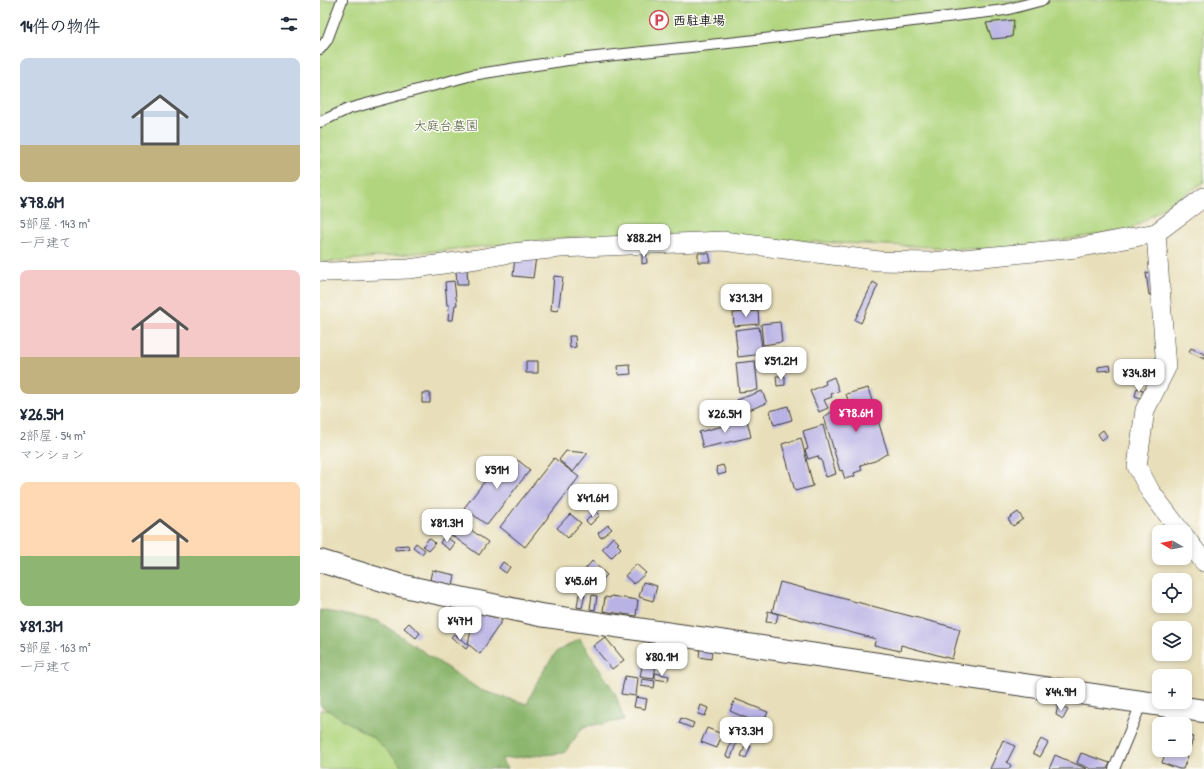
<!DOCTYPE html>
<html lang="ja">
<meta charset="utf-8">
<style>
body{margin:0;font-family:"Patrick Hand","Klee One",sans-serif;background:#f6f6f7;color:#1f2937;height:100vh;display:flex;flex-direction:column;font-size:15px;white-space:nowrap}
*{box-sizing:border-box;margin:0}
p{font-size:13px;color:#747a83}
.icon{flex:none;width:22px;height:22px;fill:none;stroke:currentColor;stroke-width:2;stroke-linecap:round;stroke-linejoin:round}
.map{position:relative;flex:1;overflow:hidden}
.panel{display:flex;flex-direction:column;background:#fff;width:320px}
.panel>*{flex:none}
.needle{width:26px;rotate:279deg}
.buttons{position:absolute;left:832px;top:525px;display:grid;gap:8px}
.buttons a{display:grid;place-items:center;width:40px;height:40px;border-radius:8px;background:#fff;box-shadow:0 2px 6px #0003;font-size:20px}
.price{position:absolute;translate:-50% -34px;padding:0 9px;border-radius:8px;background:#fff;color:#222;font-size:13px;line-height:26px;filter:drop-shadow(0 1px 2px #0008)}
.price::after{content:'';position:absolute;left:50%;top:24px;width:12px;height:9px;margin-left:-6px;background:inherit;clip-path:polygon(0 0,100% 0,50% 100%)}
.price.on{background:#db2777;color:#fff}
ul{padding:0;list-style:none}
li{display:grid;align-content:center;gap:8px;height:212px;padding:0 20px}
li span{display:grid;place-items:center;height:124px;border-radius:8px;color:#555}
li>.icon{margin-inline-start:auto}
span .icon{width:72px;height:72px;fill:#fffc;stroke-width:1}
li b{font-size:17px}
h2{display:flex;justify-content:space-between;align-items:center;height:48px;padding:0 20px;font-size:17px}
main{display:flex;flex:1;min-height:0}
.map>svg:first-child{display:block}
.green{fill:#b1d57e;stroke:#66784d}
.forest{fill:#8cb66d;stroke:#546944}
.building{fill:#b9b2e5}
.lines{fill:none;stroke-linecap:round;stroke-linejoin:round}
.lane-casing{stroke:#3b3934;stroke-width:12}
.street-casing{stroke:#3b3934;stroke-width:20}
.secondary-casing{stroke:#3b3934;stroke-width:24}
.lane{stroke:#fff;stroke-width:10}
.street{stroke:#fff;stroke-width:19}
.secondary{stroke:#fff;stroke-width:22}
.labels{text-anchor:middle;dominant-baseline:central;stroke-width:3;stroke-linejoin:round;paint-order:stroke}
.poi-label{font-size:13px;font-weight:bold;fill:#1c1c1c;stroke:#fdfcf7;text-anchor:start}
.park-label{font-size:13px;fill:#505d3e;stroke:#fdfcf7}
</style>
<main>
<section class="panel">
<h2>14件の物件<svg class="icon" aria-label="filters" viewBox="0 0 24 24"><path d="M4 7h16M4 17h16"/><circle cx="9" cy="7" r="2"/><circle cx="15" cy="17" r="2"/></svg></h2>
<ul>
<li><span style="background:linear-gradient(#c9d6e8 70%,#c2b280 0)"><svg class="icon" aria-label="home" viewBox="0 0 24 24"><path d="M3 11l9-7 9 7M6 9v11h12V9"/></svg></span><div><b>¥78.6M</b><p>5部屋 · 143 m²</p><p>一戸建て</p></div></li>
<li><span style="background:linear-gradient(#f6c9c9 70%,#c2b280 0)"><svg class="icon" aria-label="home" viewBox="0 0 24 24"><path d="M3 11l9-7 9 7M6 9v11h12V9"/></svg></span><div><b>¥26.5M</b><p>2部屋 · 54 m²</p><p>マンション</p></div></li>
<li><span style="background:linear-gradient(#ffd9b3 60%,#8fb573 0)"><svg class="icon" aria-label="home" viewBox="0 0 24 24"><path d="M3 11l9-7 9 7M6 9v11h12V9"/></svg></span><div><b>¥81.3M</b><p>5部屋 · 163 m²</p><p>一戸建て</p></div></li>
</ul>
</section>
<div class="map">
<svg width="884" height="769" viewBox="0 0 884 769">
<rect width="100%" height="100%" fill="#fdfcf7"/>
<filter id="ink" filterUnits="userSpaceOnUse"><feTurbulence type="fractalNoise" baseFrequency=".025" numOctaves="2"/><feDisplacementMap in="SourceGraphic" scale="8" xChannelSelector="R" yChannelSelector="G"/><feConvolveMatrix kernelMatrix="1 2 1 2 8 2 1 2 1" color-interpolation-filters="sRGB"/></filter>
<filter id="wash" filterUnits="userSpaceOnUse"><feTurbulence type="fractalNoise" baseFrequency=".012" numOctaves="4" result="noise"/><feDisplacementMap in="SourceGraphic" scale="16" xChannelSelector="R" yChannelSelector="G"/><feGaussianBlur stdDeviation="0.9" result="paint"/><feColorMatrix in="noise" values="0 0 0 0 0 0 0 0 0 0 0 0 0 0 0 0 0 1.4 0 .05"/><feComposite in="paint" operator="in"/></filter>
<g filter="url(#wash)">
<rect width="100%" height="100%" fill="#e8dfba"/>
<path class="green" d="M0,0H884V182L811,229L680,250L476,241L268,236L6,262L0,261Z
M0,710L36,711L111,769H0Z"/>
<path class="forest" d="M0,610L58,621L160,690L207,704L219,678L236,652L260,639L295,693L304,720L263,727L244,753L181,759L187,769H85L55,739L0,705Z"/>
<g id="blocks">
<path class="building" d="M694,20L692,37L672,39L666,23Z
M326,252L327,263L322,264V253Z
M378,253H389L391,262H378Z
M195,257H216L213,278L193,276Z
M147,269L148,285H137L136,270Z
M832,272L833,294L829,295L826,273Z
M234,276L243,277L238,311L231,310Z
M134,281L137,305H135L133,320H128L129,305H127L125,282Z
M553,282L558,285L541,323L535,320Z
M438,311L439,324L414,326L413,313Z
M460,322L462,342L443,345L441,324Z
M439,327L443,354L418,357L415,330Z
M249,336H255L256,347L250,348Z
M871,348L884,354V359L869,352Z
M460,349H465V371H460Z
M206,361H218V373H206Z
M435,361L438,390L419,392L416,363Z
M310,365L311,374L299,375L298,366Z
M790,365L791,370L778,371V367Z
M456,376H465V385L457,386Z
M514,377L519,391L511,394L512,397L504,400L508,408L499,412L490,391L506,384L505,381Z
M548,388L568,453L555,461L540,465L542,470L534,473L535,476L525,479L522,470L520,471L504,417L513,411L522,408V406L529,403L526,394Z
M817,388L823,390L821,398L815,396Z
M442,391L447,403L421,413L417,400Z
M102,393H110V403H102Z
M468,406L472,420L454,425L450,411Z
M427,420L431,437L383,448L379,432Z
M503,425L516,474L506,477L501,459L499,460L498,456L488,459L485,450L488,449L483,431Z
M783,430L787,436L782,440L778,434Z
M481,438L493,486L475,491L462,444Z
M246,451L268,453L253,472L239,460Z
M234,458L259,477L205,547L180,527Z
M182,459L199,461L210,470L167,525L144,508Z
M403,465L406,473L398,475L396,467Z
M276,511L280,515L270,525L266,521Z
M698,512L703,519L693,526L688,519Z
M250,514L261,523L248,538L237,528Z
M137,520L168,542L159,555L127,532Z
M288,525L292,529L281,538L278,533Z
M124,536L135,543L130,550L120,543Z
M293,537L299,543L297,544L301,548L291,558L282,549Z
M109,538L115,543L109,550L103,546Z
M96,543L105,550L102,554L93,547Z
M88,545L89,549L75,550V546Z
M272,561L287,575L284,578L272,569L267,575L263,572Z
M183,562L190,567L186,573L179,568Z
M316,564L326,573L314,584L305,576Z
M112,570L135,575L133,585L110,580Z
M323,582L337,586L333,601L319,597Z
M460,582L640,629L632,659L581,645L580,651L554,645L556,639L452,612Z
M259,594L265,595L262,608L257,607Z
M272,595L277,596L275,610L270,609Z
M291,596L318,600L316,616L283,611L285,597L290,598Z
M448,611L458,614L456,623L446,622Z
M155,613L183,619L160,654L148,644Z
M89,623L100,633L96,638L84,628Z
M134,634L149,645L146,649L131,637Z
M285,637L304,660L292,669L273,646Z
M329,642L351,645L349,659L327,655Z
M380,649L392,651L391,659L379,657Z
M323,661L336,663L334,679L320,677Z
M335,673L349,676L348,681L335,679Z
M305,676L318,678L316,696L301,694Z
M322,679L335,681L334,688L321,686Z
M316,697L327,699L325,709L314,707Z
M415,699L448,712L442,725L410,711Z
M381,705L388,708L385,716L378,714Z
M738,705L748,710L743,719L736,715Z
M361,718L374,723L372,728L359,723Z
M440,725L450,729L445,741L435,737Z
M387,728L402,734L397,748L381,742Z
M865,734L874,737L867,755L859,752V750H865Z
M412,739L417,741L411,758L406,756Z
M721,739L728,743L720,757L713,753Z
M683,740L695,746L687,762L691,765L689,769H670Z
M426,744L431,746L426,758L421,756Z
M846,750L868,756L863,769H859L842,763Z
M761,753L790,763L787,769H771L757,763Z
M735,755L767,769H729Z"/>
</g>
</g>
<g filter="url(#ink)">
<use href="#blocks" fill-opacity="0" stroke="#3b3934" stroke-width="1"/>
<g class="lines">
<defs>
<path id="lane" d="M0,49L7,40L22,0
M0,122L28,109L152,75L248,60L427,41L685,10L723,0
M794,769L822,702"/>
<path id="street" d="M836,233L846,368L825,410L817,466L830,491L861,532
M0,271L9,272L89,269L157,259L192,253L240,248L403,241L559,261L611,262L757,248L836,233L884,197
M865,537L884,562"/>
<path id="secondary" d="M0,561L79,585L220,615L884,711"/>
</defs>
<use href="#lane" class="lane-casing"/>
<use href="#street" class="street-casing"/>
<use href="#secondary" class="secondary-casing"/>
<use href="#lane" class="lane"/>
<use href="#street" class="street"/>
<use href="#secondary" class="secondary"/>
</g>
</g>
<defs>
<symbol id="parking-ring" viewBox="-11 -11 22 22"><circle r="9.5" fill="#fdfcf7" stroke="#d1495b" stroke-width="1.5"/><path d="M-3.5-5.5H1a3.5 3.5 0 0 1 0 7H-1V5.5H-3.5ZM-1-3.4V-.6H.8a1.4 1.4 0 0 0 0-2.8Z" fill="#d1495b"/></symbol>
</defs>
<g fill-rule="evenodd">
<use href="#parking-ring" x="328" y="9" width="22" height="22"/>
</g>
<g class="labels">
<g class="poi-label">
<text x="353" y="20">西駐車場</text>
</g>
<g class="park-label">
<text x="126" y="125">大庭台墓園</text>
</g>
</g>
</svg>
<div class="buttons">
<a><svg class="needle" viewBox="-14 -14 28 28"><path d="M0-13l5 13h-10z" fill="#e53935"/><path d="M0 13l5-13h-10z" fill="#747a83"/></svg></a>
<a><svg class="icon" aria-label="locate" viewBox="0 0 24 24"><circle cx="12" cy="12" r="6"/><path d="M12 2v4M12 18v4M2 12h4M18 12h4"/></svg></a>
<a><svg class="icon" aria-label="layers" viewBox="0 0 24 24"><path d="M12 4l9 5-9 5-9-5zM3 14l9 5 9-5"/></svg></a>
<a>+</a>
<a>−</a>
</div>
<b class="price" style="left:324px;top:258px">¥88.2M</b>
<b class="price" style="left:426px;top:318px">¥31.3M</b>
<b class="price" style="left:461px;top:381px">¥51.2M</b>
<b class="price" style="left:819px;top:393px">¥34.8M</b>
<b class="price on" style="left:536px;top:433px">¥78.6M</b>
<b class="price" style="left:405px;top:434px">¥26.5M</b>
<b class="price" style="left:177px;top:490px">¥51M</b>
<b class="price" style="left:273px;top:518px">¥41.6M</b>
<b class="price" style="left:127px;top:543px">¥81.3M</b>
<b class="price" style="left:261px;top:601px">¥45.6M</b>
<b class="price" style="left:140px;top:641px">¥47M</b>
<b class="price" style="left:342px;top:677px">¥80.1M</b>
<b class="price" style="left:741px;top:712px">¥44.9M</b>
<b class="price" style="left:426px;top:751px">¥73.3M</b>
</div>
</main>
